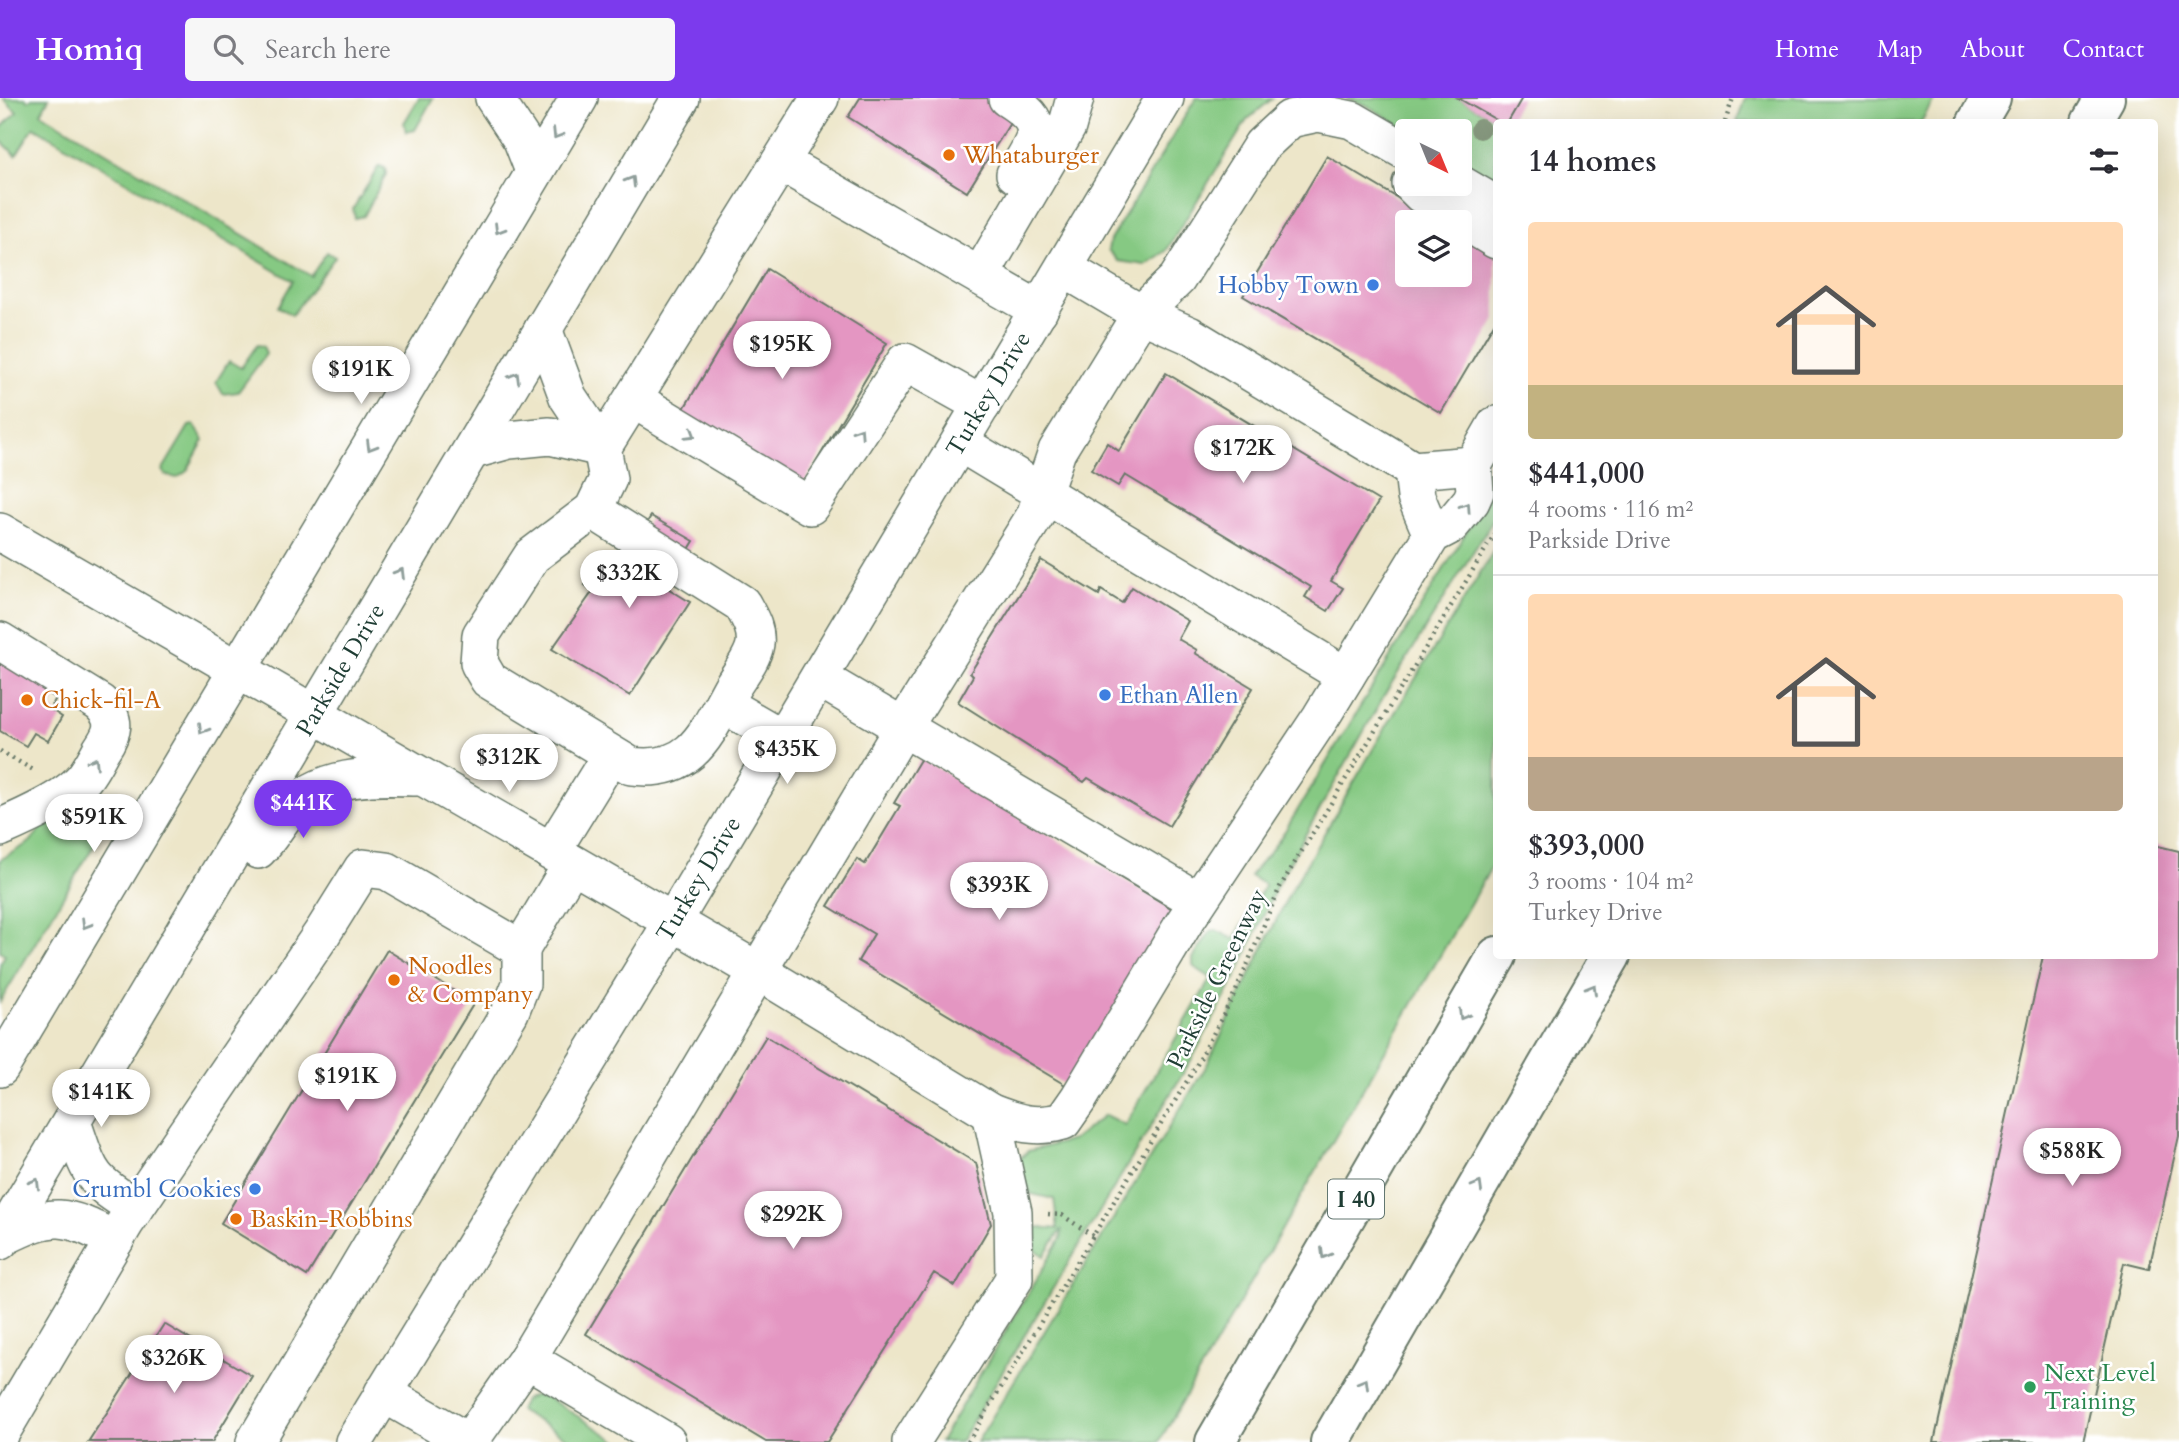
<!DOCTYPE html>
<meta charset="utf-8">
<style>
body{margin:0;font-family:Cardo,serif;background:#f7f7f7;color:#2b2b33;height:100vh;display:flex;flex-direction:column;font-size:26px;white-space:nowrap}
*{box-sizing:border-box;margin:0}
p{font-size:23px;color:#7c7c81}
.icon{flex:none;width:38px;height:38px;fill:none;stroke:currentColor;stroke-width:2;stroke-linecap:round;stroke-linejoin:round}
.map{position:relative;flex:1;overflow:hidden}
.sheet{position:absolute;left:1493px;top:21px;width:665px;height:840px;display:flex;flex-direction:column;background:#fff;border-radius:7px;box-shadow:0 7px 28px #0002}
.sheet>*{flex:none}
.needle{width:46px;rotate:137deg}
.fabs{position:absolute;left:1395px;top:21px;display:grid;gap:14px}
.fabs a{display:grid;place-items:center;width:77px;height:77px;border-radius:7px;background:#fff;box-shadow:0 7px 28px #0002;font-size:35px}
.price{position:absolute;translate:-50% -60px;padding:0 16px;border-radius:24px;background:#fff;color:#222;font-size:23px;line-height:46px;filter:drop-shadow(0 2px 4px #0008)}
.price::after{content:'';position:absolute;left:50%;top:42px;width:21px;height:16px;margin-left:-10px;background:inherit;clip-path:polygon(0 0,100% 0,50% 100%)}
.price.on{background:#7c3aed;color:#fff}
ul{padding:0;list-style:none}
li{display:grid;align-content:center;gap:14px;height:371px;padding:0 35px}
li+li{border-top:2px solid #e1e1e2}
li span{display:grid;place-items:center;height:217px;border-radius:7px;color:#555}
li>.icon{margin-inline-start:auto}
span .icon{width:126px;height:126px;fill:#fffc;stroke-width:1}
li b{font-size:30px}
h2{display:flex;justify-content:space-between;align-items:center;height:84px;padding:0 35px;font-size:30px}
header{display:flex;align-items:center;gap:42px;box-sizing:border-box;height:98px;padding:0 35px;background:#7c3aed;color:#fff}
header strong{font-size:33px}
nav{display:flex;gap:38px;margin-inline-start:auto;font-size:24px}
.search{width:490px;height:63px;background:#f7f7f7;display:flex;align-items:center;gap:18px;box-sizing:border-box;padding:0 24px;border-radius:7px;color:#7c7c81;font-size:26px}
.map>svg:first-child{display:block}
.green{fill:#86c983;stroke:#52835c;stroke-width:2}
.building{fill:#e496c2}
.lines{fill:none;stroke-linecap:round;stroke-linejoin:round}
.minor-casing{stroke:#677868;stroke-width:40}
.highway-casing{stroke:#677868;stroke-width:42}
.path{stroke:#677868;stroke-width:4.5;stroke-dasharray:2 5;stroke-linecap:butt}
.minor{stroke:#fff;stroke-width:37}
.highway{stroke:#fff;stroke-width:38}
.tree{fill:#8a9c82}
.oneway{stroke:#8f9e9a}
.food-dot{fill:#e8710a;stroke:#fff;stroke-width:2.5}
.shop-dot{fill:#3f7fe0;stroke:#fff;stroke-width:2.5}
.leisure-dot{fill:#2e9e5b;stroke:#fff;stroke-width:2.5}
.labels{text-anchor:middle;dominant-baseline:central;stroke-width:5;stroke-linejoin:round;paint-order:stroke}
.shield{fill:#fff;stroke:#627771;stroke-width:2}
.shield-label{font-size:23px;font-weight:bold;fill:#1f3d34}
.food-label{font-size:24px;fill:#c56008;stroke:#fff;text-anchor:start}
.shop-label{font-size:24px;fill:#366cbe;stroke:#fff;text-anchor:end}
.street-label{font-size:24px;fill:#1f3d34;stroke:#fff}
.leisure-label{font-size:24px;fill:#27864d;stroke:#fff;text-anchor:start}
</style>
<header>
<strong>Homiq</strong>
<div class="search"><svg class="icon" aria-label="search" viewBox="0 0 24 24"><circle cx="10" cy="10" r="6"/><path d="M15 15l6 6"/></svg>Search here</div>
<nav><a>Home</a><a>Map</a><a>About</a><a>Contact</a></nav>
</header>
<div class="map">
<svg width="2179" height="1344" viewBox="0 0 2179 1344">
<rect width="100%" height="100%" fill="#fff"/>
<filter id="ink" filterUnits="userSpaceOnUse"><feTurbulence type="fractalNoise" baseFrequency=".0143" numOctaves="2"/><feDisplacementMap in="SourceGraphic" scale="14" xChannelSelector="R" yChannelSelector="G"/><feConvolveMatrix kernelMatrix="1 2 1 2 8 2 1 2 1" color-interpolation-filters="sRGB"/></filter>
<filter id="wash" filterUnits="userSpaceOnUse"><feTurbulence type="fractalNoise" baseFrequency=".00686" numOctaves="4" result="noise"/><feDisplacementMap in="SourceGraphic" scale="28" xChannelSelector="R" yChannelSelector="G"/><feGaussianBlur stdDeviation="1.57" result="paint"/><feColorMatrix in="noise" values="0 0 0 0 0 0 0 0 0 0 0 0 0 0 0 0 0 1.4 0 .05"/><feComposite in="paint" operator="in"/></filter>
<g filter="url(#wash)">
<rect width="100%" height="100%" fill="#ede6c9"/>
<path class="green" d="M3,0H25L28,3L32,0H49L41,15L311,178L327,154L335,159L292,217L278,209L293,183L34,29L16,57L0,42V31L17,14Z
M419,0H433L415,32L406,34L404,25Z
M1196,0H1273L1247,22L1166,153L1145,167L1118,163L1108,152L1110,142Z
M1345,0H1458L1500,24H1496V86L1460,63V33H1410L1366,7Z
M1745,0H1935L1921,24H1737Z
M379,68L385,70L386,76L364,118L355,120L353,111Z
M257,247L263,248L266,256L238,294L223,296L216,284L229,263L241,270Z
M194,327L204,342L187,373L177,380L165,377L163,371L189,328Z
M1496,385V417L1385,596L1278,785L1238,875L1193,959L960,1344H940L1061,1140L1062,1131L1044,1158L1036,1152L1033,1132L1038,1129L1058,1131L1054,1101L1031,1096L1016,1064L1028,1053L1073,1042L1105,1017L1125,1027L1211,880L1193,868V860L1211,833L1216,832L1234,841L1265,787L1250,778L1280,741Z
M1496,449V761L1159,1344H977L1207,967L1288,798L1380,639Z
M71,700L109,722L0,904V866L5,857L0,853V762L30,744L53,716Z
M535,1297L545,1298L619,1344H574L519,1312L524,1302Z"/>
<g id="blocks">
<path class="building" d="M860,0H987L1015,17L967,94L848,19Z
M1458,0H1522L1508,24H1500Z
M1327,58L1438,124H1407V177H1460V137L1496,144V222L1441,315L1243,198Z
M767,171L887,245L799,393L676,324Z
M1166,275L1379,403L1331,483L1343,490L1328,513L1305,499L1311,489L1125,377L1118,388L1091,372L1107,345L1119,353Z
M651,418L694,443L666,489L690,504L630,598L552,551L593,493L585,487L599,467L615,475Z
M1041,462L1099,497L1101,492L1122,505L1132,489L1188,523L1178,541L1197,552L1195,555L1253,590L1169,728L1088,680L1084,684L958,604L973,578L970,575Z
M0,557L60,593L50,611L62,619L48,643L34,635L26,648L0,633Z
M921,660L1174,812L1067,988L858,863L874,836L828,808L857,761L865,766L900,708L894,705Z
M2154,747L2179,753V1038L2149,1171L2124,1165L2083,1344H1934L2043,858H2154Z
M387,852L474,905L307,1178L221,1125Z
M766,938L976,1065L991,1126L955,1188L934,1175L827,1344H766L586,1236Z
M164,1226L252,1278L212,1344H88Z"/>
</g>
</g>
<g filter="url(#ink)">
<use href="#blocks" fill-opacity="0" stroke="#677868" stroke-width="2"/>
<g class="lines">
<defs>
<g id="minor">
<path d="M494,0L522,42L534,73"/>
<path d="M1007,0C1049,26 1038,39 1015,76"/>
<path d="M780,64L1039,212"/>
<path d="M1411,86L1421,96L1496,142"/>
<path d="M1460,86L1496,107"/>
<path d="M1065,171L1141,216L1189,237L1413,372L1473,367"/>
<path d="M980,178L1067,29L1075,0"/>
<path d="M543,231L568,299L602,350L608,381L593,412L532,458L481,537L479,565L489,582L631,668C693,676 706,636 732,589C739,577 753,560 755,546C757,531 749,519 742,506L593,412"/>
<path d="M633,301L810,408L905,264L982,307"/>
<path d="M960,345L1346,578"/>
<path d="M602,350L820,0"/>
<path d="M473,352L509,342L550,338L602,350"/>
<path d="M1413,372L1416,399L1432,437"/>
<path d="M0,434L758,873L991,1015C1017,1025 1035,1031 1063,1023L1079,1000L1184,825L1321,619L1432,437L1451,427L1471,403L1475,394L1473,367L1496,327"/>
<path d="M0,543L100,605C117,622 114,633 101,652C96,661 91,671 84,680C66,701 25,719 0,730"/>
<path d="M819,580L1198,803"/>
<path d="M723,606L782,640"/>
<path d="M258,752C270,740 277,726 288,713C321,676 371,678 416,679"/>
<path d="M551,754L611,657"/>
<path d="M0,970L579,0"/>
<path d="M72,1024C90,1075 87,1080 135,1109"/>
<path d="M3,1139C55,1113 64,1116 115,1142"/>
<path id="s1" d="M0,1143L681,0"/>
<path d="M527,1261L667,1344"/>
<path d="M383,1295L468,1344"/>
<path d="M0,1336L125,1125L323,834L363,770L387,773L521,851L572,766"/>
<path d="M255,1344L510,914L521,886V851"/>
<path id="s2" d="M354,1344L672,825L1165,0"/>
<path d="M469,1344L527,1261L904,628L1035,418L1057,353L1141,216L1177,181L1262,47L1290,21L1318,15L1352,22L1407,54"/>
<path d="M911,1344L1014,1181L1013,1114L991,1015"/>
</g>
<path id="highway" d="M1977,24L1991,0
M2091,24L2105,0
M1215,1344L1497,858
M1330,1344L1611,858"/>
</defs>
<use href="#minor" class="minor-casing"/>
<use href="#highway" class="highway-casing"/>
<path class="path" d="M1725,24L1733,0
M0,653L35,673
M1048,1116L1062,1117L1093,1138
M968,1344L1195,970L1236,893L1280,789L1496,434"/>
<use href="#minor" class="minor"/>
<use href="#highway" class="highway"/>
</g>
<circle class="tree" cx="1480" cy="31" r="10"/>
<defs><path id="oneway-chevron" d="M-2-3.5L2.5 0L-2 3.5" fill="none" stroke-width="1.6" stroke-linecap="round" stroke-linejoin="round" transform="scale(1.75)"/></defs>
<g class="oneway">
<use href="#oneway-chevron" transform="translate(557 36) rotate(122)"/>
<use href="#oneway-chevron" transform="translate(631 83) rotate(-59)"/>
<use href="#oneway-chevron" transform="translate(499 131) rotate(121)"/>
<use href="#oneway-chevron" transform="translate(515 279) rotate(-60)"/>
<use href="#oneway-chevron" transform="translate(859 334) rotate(-57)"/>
<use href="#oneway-chevron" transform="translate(691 336) rotate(31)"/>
<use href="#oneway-chevron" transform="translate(371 348) rotate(121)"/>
<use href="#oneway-chevron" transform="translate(1466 409) rotate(-56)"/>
<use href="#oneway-chevron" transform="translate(400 475) rotate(-59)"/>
<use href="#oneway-chevron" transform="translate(203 631) rotate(121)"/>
<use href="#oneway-chevron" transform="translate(94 664) rotate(-58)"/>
<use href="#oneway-chevron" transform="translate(86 826) rotate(121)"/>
<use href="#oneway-chevron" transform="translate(1592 891) rotate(-60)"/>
<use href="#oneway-chevron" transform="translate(1463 917) rotate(120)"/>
<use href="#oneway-chevron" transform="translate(35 1085) rotate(-59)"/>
<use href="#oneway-chevron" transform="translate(1478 1088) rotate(-60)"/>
<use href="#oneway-chevron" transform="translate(1325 1156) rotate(120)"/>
<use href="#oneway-chevron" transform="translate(1364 1285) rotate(-60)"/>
</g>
</g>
<g class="food-dot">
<circle cx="949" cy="57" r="7"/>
<circle cx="27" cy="602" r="7"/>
<circle cx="394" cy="882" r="7"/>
<circle cx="236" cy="1121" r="7"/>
</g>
<g class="shop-dot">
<circle cx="1373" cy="187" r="7"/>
<circle cx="1105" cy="597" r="7"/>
<circle cx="255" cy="1091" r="7"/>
</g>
<circle class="leisure-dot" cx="2030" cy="1289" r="7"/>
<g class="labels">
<rect class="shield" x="1328" y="1081.5" width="56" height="39" rx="5"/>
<g class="shield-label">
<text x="1356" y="1101">I 40</text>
</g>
<g class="food-label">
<text x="963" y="57">Whataburger</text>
<text x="41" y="602">Chick-fil-A</text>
<text x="408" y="868">Noodles<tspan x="408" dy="28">&amp; Company</tspan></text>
<text x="250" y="1121">Baskin-Robbins</text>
</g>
<g class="shop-label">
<text x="1359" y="187">Hobby Town</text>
<text x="1119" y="597" text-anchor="start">Ethan Allen</text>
<text x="241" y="1091">Crumbl Cookies</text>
</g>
<g class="street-label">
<text stroke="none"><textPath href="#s2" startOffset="1225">Turkey Drive</textPath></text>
<text stroke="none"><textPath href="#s1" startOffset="665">Parkside Drive</textPath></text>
<text stroke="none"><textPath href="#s2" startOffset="660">Turkey Drive</textPath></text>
<text transform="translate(1217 881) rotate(-64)">Parkside Greenway</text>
</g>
<g class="leisure-label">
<text x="2044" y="1275">Next Level<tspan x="2044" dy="28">Training</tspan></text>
</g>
</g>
</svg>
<div class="fabs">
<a><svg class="needle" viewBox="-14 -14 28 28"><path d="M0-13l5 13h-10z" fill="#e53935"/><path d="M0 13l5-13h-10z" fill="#7c7c81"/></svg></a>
<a><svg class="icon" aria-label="layers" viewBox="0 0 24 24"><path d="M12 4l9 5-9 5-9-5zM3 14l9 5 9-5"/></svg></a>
</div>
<b class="price" style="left:782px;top:283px">$195K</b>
<b class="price" style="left:361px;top:308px">$191K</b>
<b class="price" style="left:1243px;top:387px">$172K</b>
<b class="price" style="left:629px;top:512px">$332K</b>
<b class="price" style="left:787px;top:688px">$435K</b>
<b class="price" style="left:509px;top:696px">$312K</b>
<b class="price on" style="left:303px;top:742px">$441K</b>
<b class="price" style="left:94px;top:756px">$591K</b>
<b class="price" style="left:999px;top:824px">$393K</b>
<b class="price" style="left:347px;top:1015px">$191K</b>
<b class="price" style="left:101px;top:1031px">$141K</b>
<b class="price" style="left:2072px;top:1090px">$588K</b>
<b class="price" style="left:793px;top:1153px">$292K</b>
<b class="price" style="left:174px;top:1297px">$326K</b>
<section class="sheet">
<h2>14 homes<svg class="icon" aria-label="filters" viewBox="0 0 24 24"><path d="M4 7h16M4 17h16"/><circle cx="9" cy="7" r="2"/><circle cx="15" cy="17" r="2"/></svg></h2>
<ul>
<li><span style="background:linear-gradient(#ffd9b3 75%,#c2b280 0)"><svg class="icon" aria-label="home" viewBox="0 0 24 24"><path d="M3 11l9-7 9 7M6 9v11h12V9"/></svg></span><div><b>$441,000</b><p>4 rooms · 116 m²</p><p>Parkside Drive</p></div></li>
<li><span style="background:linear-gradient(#ffd9b3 75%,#b9a48a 0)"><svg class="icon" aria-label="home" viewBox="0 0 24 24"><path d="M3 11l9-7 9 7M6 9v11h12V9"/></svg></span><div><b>$393,000</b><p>3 rooms · 104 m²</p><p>Turkey Drive</p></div></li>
</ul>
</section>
</div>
